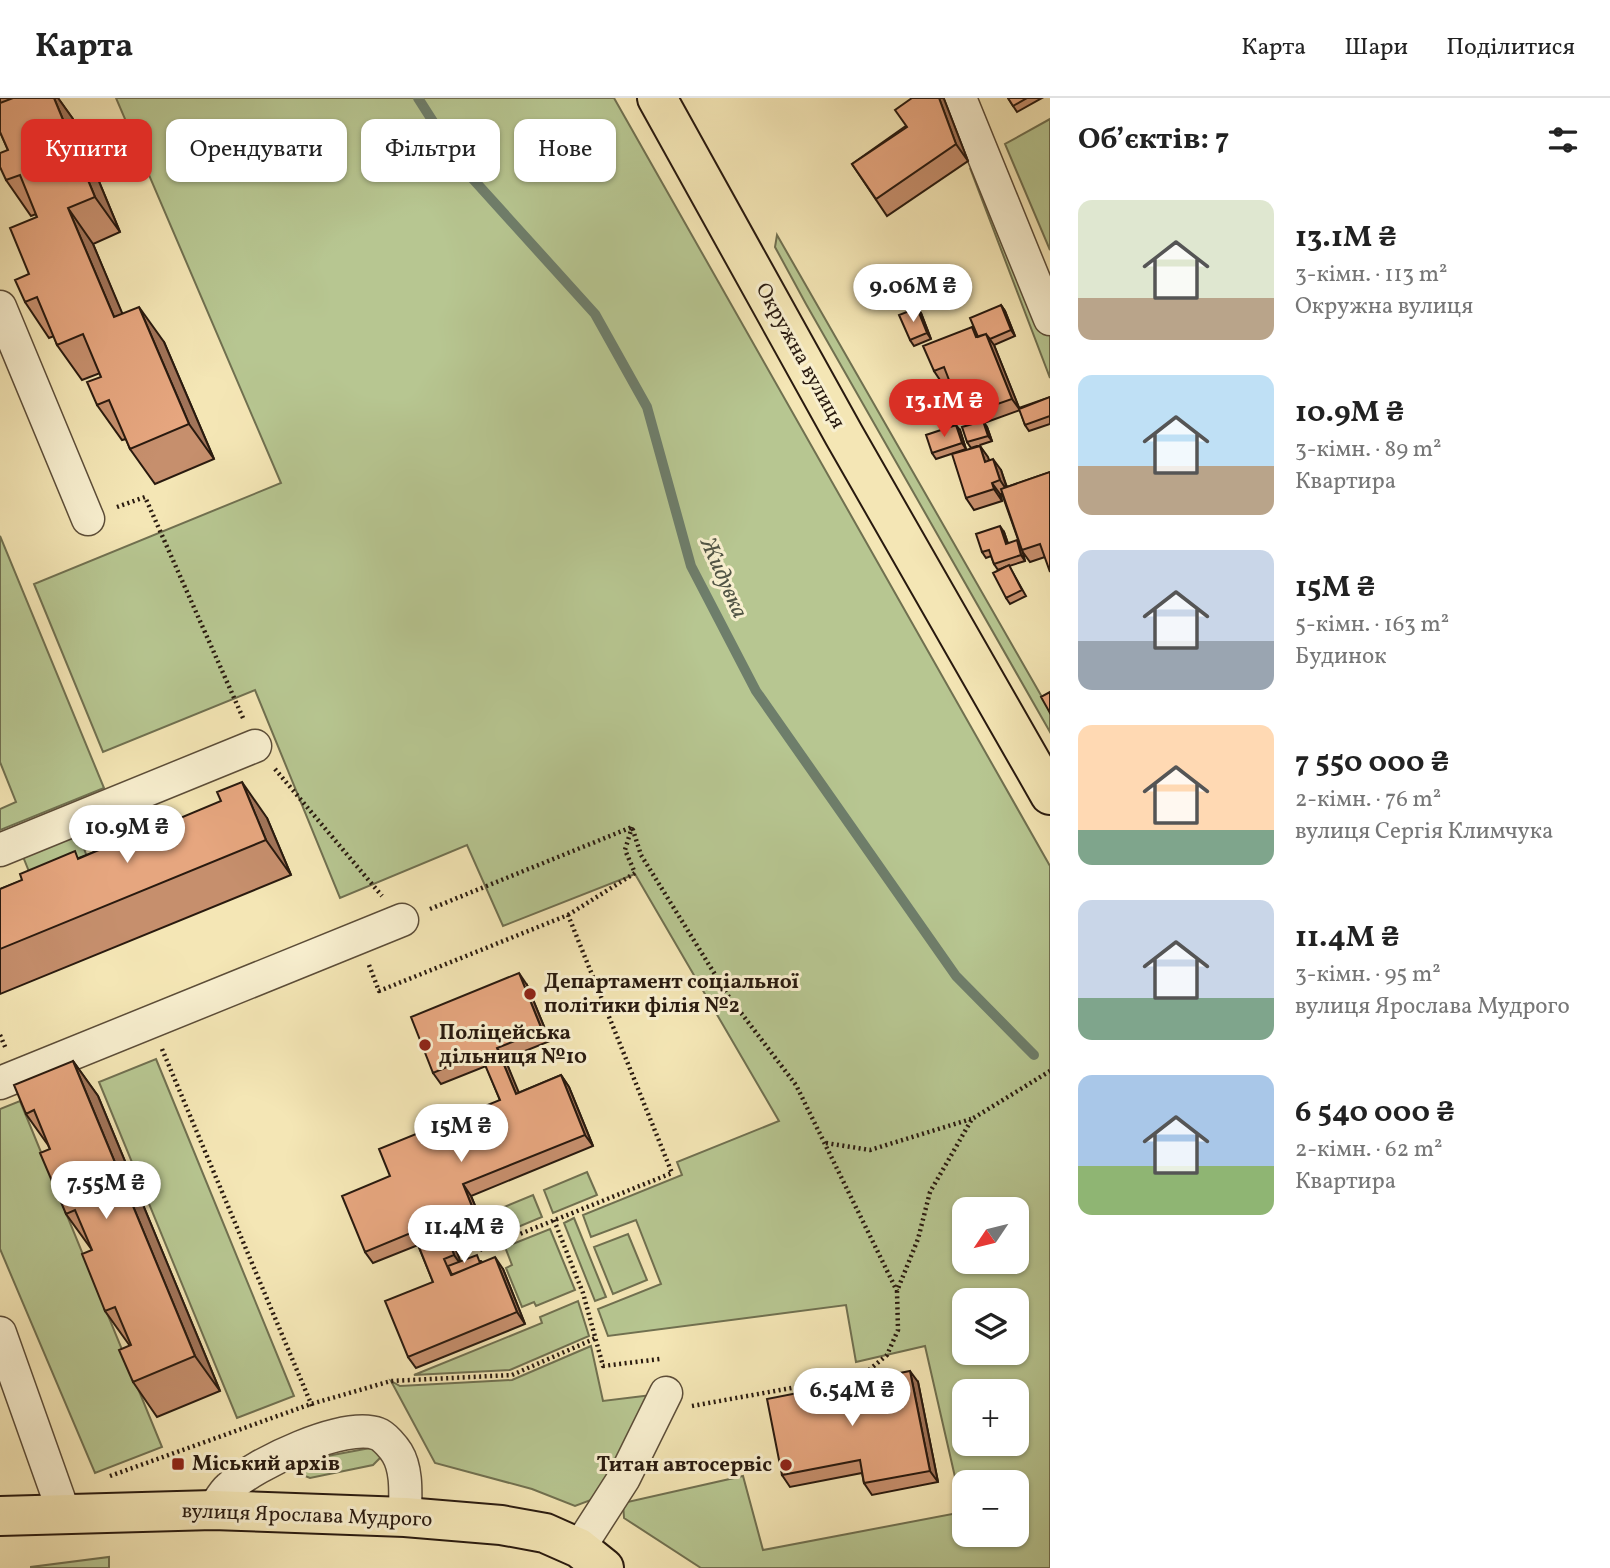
<!DOCTYPE html>
<html lang="uk">
<meta charset="utf-8">
<style>
body{margin:0;font-family:Vollkorn,serif;background:#f6f6f6;color:#222;height:100vh;display:flex;flex-direction:column;font-size:26px;white-space:nowrap}
*{box-sizing:border-box;margin:0}
p{font-size:23px;color:#767676}
.icon{flex:none;width:38px;height:38px;fill:none;stroke:currentColor;stroke-width:2;stroke-linecap:round;stroke-linejoin:round}
.map{position:relative;flex:1;overflow:hidden}
.panel{display:flex;flex-direction:column;background:#fff;width:560px}
.panel>*{flex:none}
.banner{position:absolute;left:21px;top:21px;width:665px;height:63px;display:flex;gap:14px}
.needle{width:46px;rotate:235deg}
.tools{position:absolute;left:952px;top:1099px;display:grid;gap:14px}
.tools a{display:grid;place-items:center;width:77px;height:77px;border-radius:14px;background:#fff;box-shadow:0 2px 5px #0004;font-size:35px}
.price{position:absolute;translate:-50% -60px;padding:0 16px;border-radius:24px;background:#fff;color:#222;font-size:23px;line-height:46px;filter:drop-shadow(0 2px 4px #0008)}
.price::after{content:'';position:absolute;left:50%;top:42px;width:21px;height:16px;margin-left:-10px;background:inherit;clip-path:polygon(0 0,100% 0,50% 100%)}
.price.current{background:#d93025;color:#fff}
ul{padding:0;list-style:none}
li{display:flex;align-items:center;gap:21px;height:175px;padding:0 28px}
li span{display:grid;place-items:center;flex:none;width:196px;height:140px;border-radius:14px;color:#555}
li>.icon{margin-inline-start:auto}
span .icon{width:84px;height:84px;fill:#fffc;stroke-width:1}
li b{font-size:30px}
h2{display:flex;justify-content:space-between;align-items:center;height:84px;padding:0 28px;font-size:30px}
.tag{padding:0 24px;border-radius:14px;background:#fff;box-shadow:0 2px 5px #0004;font-size:24px;line-height:63px}
.tag.current{background:#d93025;color:#fff}
header{display:flex;align-items:center;gap:42px;box-sizing:border-box;height:98px;padding:0 35px;background:#fff;border-bottom:2px solid #e0e0e0}
header strong{font-size:33px}
nav{display:flex;gap:38px;margin-inline-start:auto;font-size:24px}
main{display:flex;flex:1;min-height:0}
.map>svg:first-child{display:block}
.green{fill:#b7c691;stroke:#707050;stroke-width:2;fill-rule:evenodd}
.lines{fill:none;stroke-linecap:round;stroke-linejoin:round}
.stream{stroke:#6e7e6b;stroke-width:10}
.minor-casing{stroke:#5c4d38;stroke-width:35}
.major-casing{stroke:#291a0f;stroke-width:42}
.path{stroke:#291a0f;stroke-width:4.5;stroke-dasharray:2 3.5;stroke-linecap:butt}
.minor{stroke:#f8efcf;stroke-width:32}
.major{stroke:#f4e6b5;stroke-width:38}
.wall{fill:#c68f6d;stroke:#291a0f;stroke-width:2}
.shaded-wall{fill:#a17459;stroke:#291a0f;stroke-width:2}
.building{fill:#e6a67f;stroke:#291a0f;stroke-width:2}
.poi-dot{fill:#8f2418;stroke:#f8efcf;stroke-width:2.5}
.labels{text-anchor:middle;dominant-baseline:central;stroke-width:6;stroke-linejoin:round;paint-order:stroke}
.street-label{font-size:21px;fill:#291a0f;stroke:#f8efcf}
.poi-label{font-size:21px;font-weight:bold;fill:#291a0f;stroke:#f8efcf;text-anchor:start}
.water-label{font-size:23px;font-style:italic;fill:#515445;stroke:#f8efcf}
</style>
<header>
<strong>Карта</strong>
<nav><a>Карта</a><a>Шари</a><a>Поділитися</a></nav>
</header>
<main>
<div class="map">
<svg width="1050" height="1470" viewBox="0 0 1050 1470">
<rect width="100%" height="100%" fill="#f4e6b5"/>
<filter id="stains"><feTurbulence type="fractalNoise" baseFrequency=".00286" numOctaves="4"/><feColorMatrix values="0 0 0 0 .2 0 0 0 0 .09 0 0 0 0 .02 0 0 0 .5 -.17"/></filter>
<radialGradient id="worn" r=".72"><stop offset=".6" stop-color="#630" stop-opacity="0"/><stop offset="1" stop-color="#630" stop-opacity=".3"/></radialGradient>
<path class="green" d="M116,0H614L1050,768V1470H701L624,1420L623,1405L743,1378L763,1452L963,1414L925,1248L856,1264L846,1207L608,1238L598,1211L661,1186L636,1122L591,1139L583,1117L682,1077L677,1064L779,1023L635,776L503,828L467,747L340,800L255,592L103,654L34,486L281,385ZM964,1111H1017V1164H964ZM964,1202H1017V1255H964ZM964,1293H1017V1346H964ZM964,1384H1017V1437H964Z
M1050,21V152L1005,46Z
M970,70L997,104L1050,235V280Z
M777,137L1050,613V634L806,206L775,149Z
M0,438L104,690L0,732V711L16,704L0,664Z
M77,733L93,774L38,796L22,756Z
M156,961L294,1298L237,1320L99,984Z
M20,1003L162,1349L95,1375L0,1151V1011Z
M587,1074L597,1097L553,1115L544,1092Z
M533,1097L542,1119L489,1141L480,1119Z
M574,1120L606,1199L595,1203L564,1125Z
M550,1131L575,1192L536,1208L534,1204L522,1209L506,1170L512,1167L505,1149Z
M628,1136L647,1182L613,1196L594,1149Z
M578,1203L589,1238L510,1272L414,1277L542,1225L540,1219Z
M591,1248L603,1303L652,1297L601,1392L591,1402L575,1408L532,1391L435,1365L391,1283L400,1288L512,1282Z
M370,1350L379,1354L381,1359L373,1367L310,1380L300,1376L299,1370L306,1362Z
M109,1459V1470H31V1469Z"/>
<g class="lines">
<path class="stream" d="M418,0L462,69L595,216L647,309L691,468L756,593L956,878L1034,957"/>
<defs>
<path id="minor" d="M960,0L1050,221
M0,209L88,421
M0,752L255,648
M0,985L402,822
M0,1235L65,1418
M213,1412C218,1405 223,1395 229,1390C254,1366 345,1323 378,1336C384,1338 394,1350 397,1355C408,1373 405,1399 405,1419
M579,1450L624,1380L666,1295"/>
<path id="major" d="M657,0L844,337L1050,697
M0,1418L213,1412L405,1419L501,1427L545,1435L579,1450L604,1470"/>
</defs>
<use href="#minor" class="minor-casing"/>
<use href="#major" class="major-casing"/>
<path class="path" d="M117,409L145,399L243,620
M275,671L382,798
M430,811L632,729L641,757L729,899L796,987L897,1193
M568,817L635,775L625,752L632,729
M369,867L379,893L568,817L672,1075L480,1152
M0,937L6,951
M162,951L312,1308
M826,1045L870,1052L971,1021
M554,1122L583,1195L603,1268L660,1261
M692,1308L863,1277L887,1257L898,1232L897,1193L918,1141L930,1094L972,1021L1050,973
M110,1378L311,1306L391,1283L512,1277L596,1240"/>
<use href="#minor" class="minor"/>
<use href="#major" class="major"/>
</g>
<path class="wall" d="M0,0H58L73,21L120,134L93,146L122,216L164,244L214,361L155,386L130,351L126,341L122,342L97,307L101,279L100,275L82,282L57,247L54,238L49,240L25,204L37,119L36,116L31,118L6,82L8,52L0,34Z
M1008,0H1042L1017,14Z
M944,1L968,63L887,118L852,66Z
M1001,207L1005,213L1015,238L994,247L1019,310L1050,299V326L1029,333L1025,327L1020,312L984,325L987,329L992,343L971,350L967,344L970,327L963,318L949,282L942,285L934,273L972,229L976,234Z
M917,210L921,215L931,241L914,248L910,242Z
M960,332L966,351L936,361L932,355Z
M980,348L989,362L1001,372L1007,389L1050,374L1045,459L1030,464L1022,453L1025,463L1009,468L1026,498L1010,506L1006,500L1005,469L998,472L994,466L991,458L986,460L982,454L1004,434L1008,445L1020,447L1002,396H1000L1002,403L974,412L966,400Z
M180,720H267L291,777L0,896V791Z
M527,887L550,943L505,961L518,995L561,977L569,989L593,1048L471,1098L481,1122L439,1139L441,1145L457,1154L460,1164L481,1163L482,1164L503,1171L525,1226L416,1270L408,1259L433,1184L418,1147L373,1165L365,1154L390,1078L500,1002L486,968L441,986L433,975Z
M73,963L98,998L220,1293L157,1319L133,1284L130,1248L105,1213L92,1152L66,1116L50,1051L48,1047L26,1016Z
M918,1284L938,1384L872,1397L864,1385L862,1375L790,1389L782,1377Z"/>
<path class="shaded-wall" d="M54,0H58L73,21L120,134L95,99Z
M939,0H943L944,1L968,63L956,46Z
M68,110L93,146L139,255L114,219Z
M1001,207L1005,213L1015,238L1011,232Z
M139,209L164,244L214,361L189,326Z
M917,210L921,215L931,241L927,235Z
M986,236L994,247L1020,312L1012,301Z
M983,323L987,329L992,343L988,338Z
M956,327L960,332L966,351L962,345Z
M980,348L988,359L993,375L985,364Z
M993,361L1001,372L1008,394L1000,382Z
M992,385L1000,396L1002,403L994,391Z
M1000,428L1004,434L1010,452L1006,446Z
M1017,442L1021,448L1025,463L1021,457Z
M242,684L267,720L291,777L266,742Z
M519,875L527,887L550,943L542,932Z
M497,950L505,961L524,1007L516,996Z
M73,963L98,998L220,1293L195,1258Z
M561,977L569,989L593,1048L585,1037Z
M463,1086L471,1098L481,1122L473,1111Z
M431,1128L439,1139L446,1158L438,1146Z
M449,1142L457,1154L462,1168L454,1157Z
M495,1159L503,1171L525,1226L517,1214Z
M910,1273L918,1284L938,1384L930,1373Z"/>
<path class="building" d="M13,0H54L95,99L68,110L114,219L139,209L189,326L130,351L109,302L97,307L87,284L101,279L83,236L57,247L37,199L25,204L15,182L29,176L10,130L37,119L20,77L6,82L0,69V55L8,52L0,34V5Z
M912,0H939L956,46L876,101L852,66L907,29L895,12Z
M1008,0H1027L1013,8Z
M1001,207L1011,232L990,241L986,236L978,239L970,220Z
M917,210L927,235L910,242L899,217Z
M972,229L976,239L986,236L1012,301L963,318L944,269L934,273L923,248Z
M1050,299V318L1025,327L1019,311Z
M983,323L988,338L967,344L962,329Z
M956,327L962,345L932,355L926,337Z
M980,348L985,364L993,361L1000,382L992,385L994,391L966,400L952,356Z
M1050,374V474L1040,446L1022,452L1001,391Z
M1000,428L1006,446L1017,442L1021,457L994,466L989,452L982,454L976,436Z
M1009,467L1022,492L1006,500L993,475Z
M1050,594V615L1041,599Z
M242,684L266,742L0,851V791L22,782L20,776L75,753L78,761L120,743L116,736L174,712L178,721L221,703L217,694Z
M519,875L542,932L497,950L516,996L561,977L585,1037L463,1086L473,1111L431,1128L438,1146L449,1142L454,1157L444,1161L451,1177L495,1159L517,1214L408,1259L385,1203L433,1184L413,1134L365,1154L342,1098L390,1078L379,1051L500,1002L480,955L433,975L411,919Z
M73,963L195,1258L133,1284L119,1252L131,1247L115,1209L105,1213L82,1156L92,1152L75,1112L66,1116L40,1055L50,1051L34,1012L26,1016L14,987Z
M477,1157L480,1165L452,1177L448,1168Z
M910,1273L930,1373L864,1385L860,1362L782,1377L767,1301Z"/>
<g class="poi-dot">
<circle cx="530" cy="896" r="7"/>
<circle cx="425" cy="947" r="7"/>
<rect x="171" y="1359" width="14" height="14" rx="3.5"/>
<circle cx="786" cy="1367" r="7"/>
</g>
<g class="labels">
<g class="street-label">
<text transform="translate(800 258) rotate(61)">Окружна вулиця</text>
<text transform="translate(307 1418) rotate(2)">вулиця Ярослава Мудрого</text>
</g>
<g class="poi-label">
<text x="544" y="884">Департамент соціальної<tspan x="544" dy="24">політики філія №2</tspan></text>
<text x="439" y="935">Поліцейська<tspan x="439" dy="24">дільниця №10</tspan></text>
<text x="192" y="1366">Міський архів</text>
<text x="772" y="1367" text-anchor="end">Титан автосервіс</text>
</g>
<g class="water-label">
<text transform="translate(723 480) rotate(66)">Жидувка</text>
</g>
</g>
<rect width="100%" height="100%" filter="url(#stains)"/>
<rect width="100%" height="100%" fill="url(#worn)"/>
</svg>
<div class="tools">
<a><svg class="needle" viewBox="-14 -14 28 28"><path d="M0-13l5 13h-10z" fill="#e53935"/><path d="M0 13l5-13h-10z" fill="#767676"/></svg></a>
<a><svg class="icon" aria-label="layers" viewBox="0 0 24 24"><path d="M12 4l9 5-9 5-9-5zM3 14l9 5 9-5"/></svg></a>
<a>+</a>
<a>−</a>
</div>
<b class="price" style="left:913px;top:226px">9.06M ₴</b>
<b class="price current" style="left:944px;top:341px">13.1M ₴</b>
<b class="price" style="left:127px;top:767px">10.9M ₴</b>
<b class="price" style="left:461px;top:1066px">15M ₴</b>
<b class="price" style="left:106px;top:1123px">7.55M ₴</b>
<b class="price" style="left:464px;top:1167px">11.4M ₴</b>
<b class="price" style="left:852px;top:1330px">6.54M ₴</b>
<div class="banner">
<a class="tag current">Купити</a>
<a class="tag">Орендувати</a>
<a class="tag">Фільтри</a>
<a class="tag">Нове</a>
</div>
</div>
<section class="panel">
<h2>Об’єктів: 7<svg class="icon" aria-label="filters" viewBox="0 0 24 24"><path d="M4 7h16M4 17h16"/><circle cx="9" cy="7" r="2"/><circle cx="15" cy="17" r="2"/></svg></h2>
<ul>
<li><span style="background:linear-gradient(#dfe7d0 70%,#b9a48a 0)"><svg class="icon" aria-label="home" viewBox="0 0 24 24"><path d="M3 11l9-7 9 7M6 9v11h12V9"/></svg></span><div><b>13.1M ₴</b><p>3-кімн. · 113 m²</p><p>Окружна вулиця</p></div></li>
<li><span style="background:linear-gradient(#bfe0f5 65%,#b9a48a 0)"><svg class="icon" aria-label="home" viewBox="0 0 24 24"><path d="M3 11l9-7 9 7M6 9v11h12V9"/></svg></span><div><b>10.9M ₴</b><p>3-кімн. · 89 m²</p><p>Квартира</p></div></li>
<li><span style="background:linear-gradient(#c9d6e8 65%,#9aa5b1 0)"><svg class="icon" aria-label="home" viewBox="0 0 24 24"><path d="M3 11l9-7 9 7M6 9v11h12V9"/></svg></span><div><b>15M ₴</b><p>5-кімн. · 163 m²</p><p>Будинок</p></div></li>
<li><span style="background:linear-gradient(#ffd9b3 75%,#7fa58c 0)"><svg class="icon" aria-label="home" viewBox="0 0 24 24"><path d="M3 11l9-7 9 7M6 9v11h12V9"/></svg></span><div><b>7 550 000 ₴</b><p>2-кімн. · 76 m²</p><p>вулиця Сергія Климчука</p></div></li>
<li><span style="background:linear-gradient(#c9d6e8 70%,#7fa58c 0)"><svg class="icon" aria-label="home" viewBox="0 0 24 24"><path d="M3 11l9-7 9 7M6 9v11h12V9"/></svg></span><div><b>11.4M ₴</b><p>3-кімн. · 95 m²</p><p>вулиця Ярослава Мудрого</p></div></li>
<li><span style="background:linear-gradient(#a9c7e8 65%,#8fb573 0)"><svg class="icon" aria-label="home" viewBox="0 0 24 24"><path d="M3 11l9-7 9 7M6 9v11h12V9"/></svg></span><div><b>6 540 000 ₴</b><p>2-кімн. · 62 m²</p><p>Квартира</p></div></li>
</ul>
</section>
</main>
